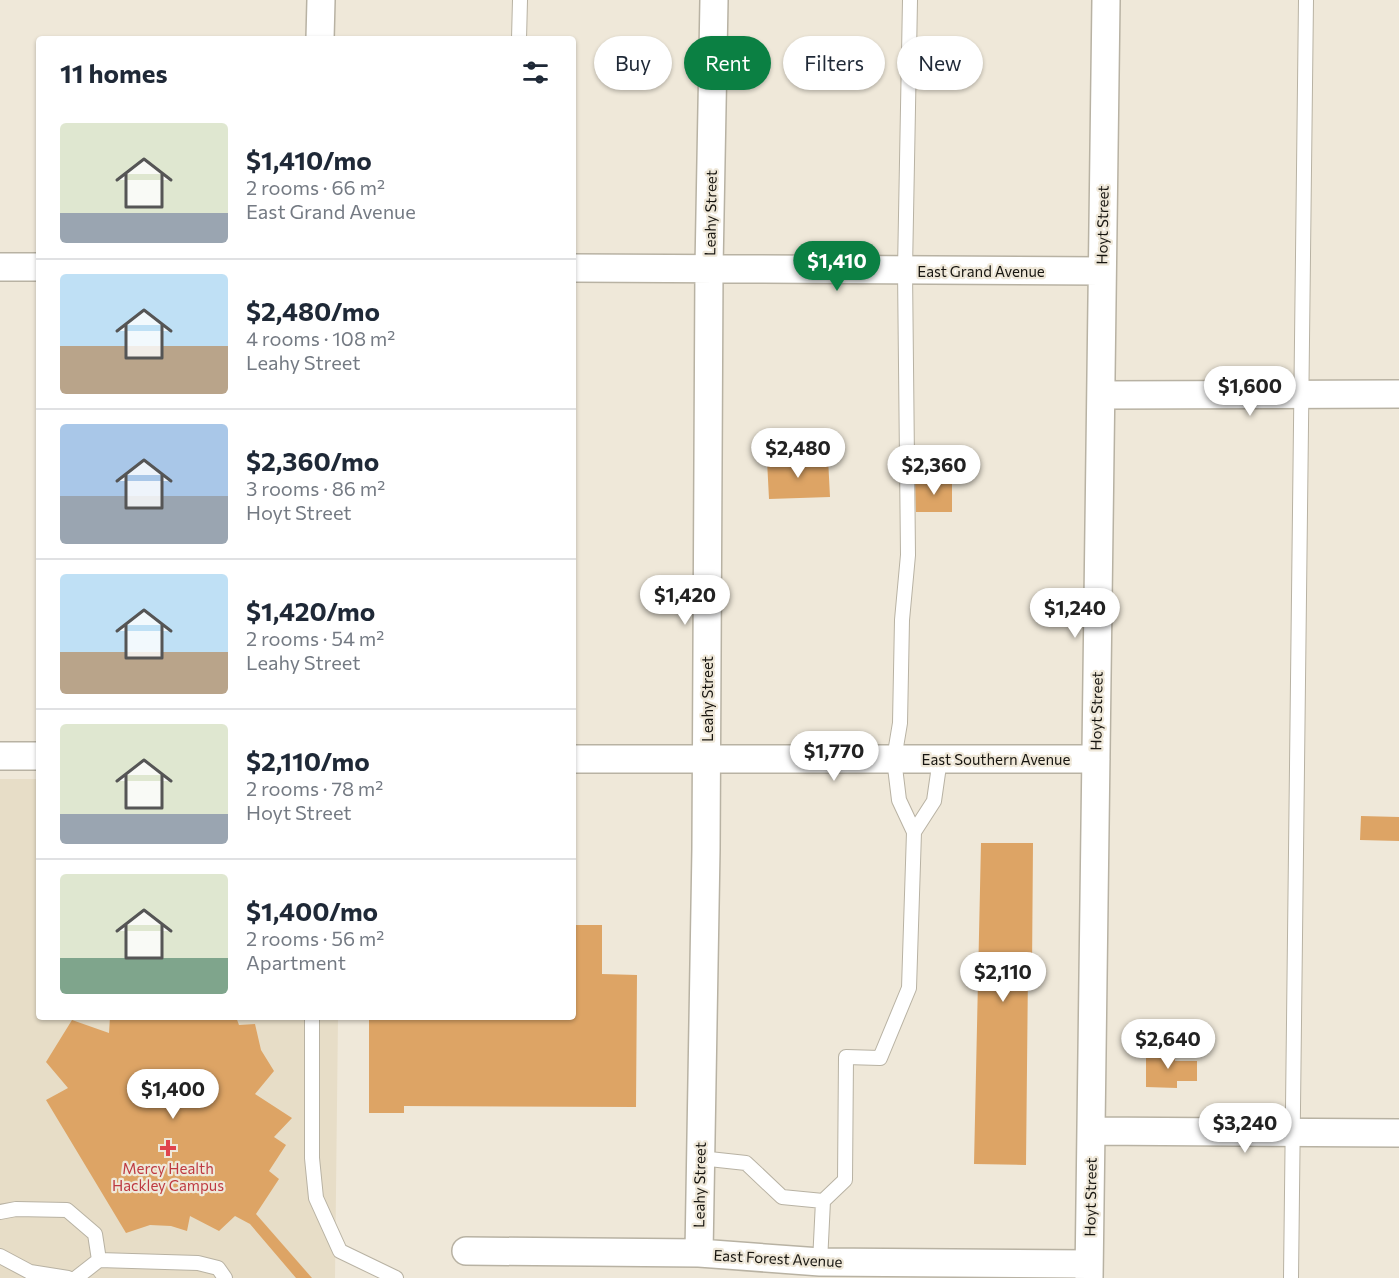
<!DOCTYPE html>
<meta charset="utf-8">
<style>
body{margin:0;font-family:Commissioner,sans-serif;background:#f6f6f7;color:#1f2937;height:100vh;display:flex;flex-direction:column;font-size:22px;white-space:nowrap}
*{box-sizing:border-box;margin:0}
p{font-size:20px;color:#747a83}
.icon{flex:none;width:33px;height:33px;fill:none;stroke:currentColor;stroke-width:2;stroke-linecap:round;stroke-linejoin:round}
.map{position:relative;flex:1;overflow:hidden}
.panel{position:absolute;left:36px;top:36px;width:540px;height:984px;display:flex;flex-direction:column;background:#fff;border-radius:6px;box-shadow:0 2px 4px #0004}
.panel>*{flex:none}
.banner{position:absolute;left:594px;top:36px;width:570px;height:54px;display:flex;gap:12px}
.price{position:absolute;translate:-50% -51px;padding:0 14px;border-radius:21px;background:#fff;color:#222;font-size:20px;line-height:39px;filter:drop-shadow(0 2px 3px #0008)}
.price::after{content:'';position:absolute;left:50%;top:36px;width:18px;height:14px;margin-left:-9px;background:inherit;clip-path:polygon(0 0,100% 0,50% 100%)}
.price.active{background:#0b8043;color:#fff}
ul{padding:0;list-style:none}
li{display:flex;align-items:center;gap:18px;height:150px;padding:0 24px}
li+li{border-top:2px solid #e0e1e3}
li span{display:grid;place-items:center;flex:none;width:168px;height:120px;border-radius:6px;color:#555}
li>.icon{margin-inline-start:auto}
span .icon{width:72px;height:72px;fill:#fffc;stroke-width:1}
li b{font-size:26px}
h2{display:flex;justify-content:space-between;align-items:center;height:72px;padding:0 24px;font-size:26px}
.pill{padding:0 21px;border-radius:27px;background:#fff;box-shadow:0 2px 4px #0004;font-size:21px;line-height:54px}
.pill.active{background:#0b8043;color:#fff}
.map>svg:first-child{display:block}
.built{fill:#e7ddc7}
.building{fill:#dda465}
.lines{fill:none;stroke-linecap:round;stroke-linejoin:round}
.lane-casing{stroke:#b8b2a3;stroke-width:16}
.street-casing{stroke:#b8b2a3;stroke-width:30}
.lane{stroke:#fff;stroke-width:14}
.street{stroke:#fff;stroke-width:27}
.health-dot{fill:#e0444e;stroke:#efe8d9;stroke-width:2}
.labels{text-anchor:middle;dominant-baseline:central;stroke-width:4.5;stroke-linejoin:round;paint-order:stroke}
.street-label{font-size:15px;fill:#171510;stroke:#efe8d9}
.health-label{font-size:15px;fill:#be3a42;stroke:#efe8d9}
</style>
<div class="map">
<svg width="1399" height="1278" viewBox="0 0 1399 1278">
<rect width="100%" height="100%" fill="#efe8d9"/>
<path class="built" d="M0,779H39V1017H338L335,1278H0Z"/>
<path class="building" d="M828,458L830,497L769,499L767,460Z
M915,481H952V512H916Z
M1361,816L1399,817V841L1360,840Z
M981,843H1033L1032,970H1028L1026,1165L974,1164Z
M573,925H602V974L637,975L636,1107L404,1106V1113H369V1017H573Z
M110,1017H236L239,1025L255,1024L261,1050L274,1071L255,1094L292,1118L274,1137L286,1145L269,1171L279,1179L256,1214L312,1278H296L250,1224L235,1216L219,1231L190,1216L187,1231L171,1226L150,1225L126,1233L46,1100L68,1088L46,1062L72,1020L109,1033Z
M1146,1051H1175V1061H1197V1081H1177V1088L1146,1087Z"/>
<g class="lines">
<defs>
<path id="lane" d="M910,0L905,270L908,555L902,620L900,723L894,759L899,800L914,832L934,801L940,759
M519,39L520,0
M312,1017V1158L316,1198L340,1251L396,1278
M700,1158L746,1163L782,1197L823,1201
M0,1212L16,1209L67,1210L95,1234L99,1260L76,1278
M0,1256L30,1272L68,1278
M99,1260L198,1263L218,1268L225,1278
M820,1262L823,1201L845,1180L846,1057L880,1058L909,988L914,832
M1291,1278L1306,0"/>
<path id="street" d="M320,39L321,0
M0,267H39
M573,268L1101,271
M1101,395L1399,394
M0,756H39
M573,759H1096
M1091,1131L1399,1133
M466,1251L699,1253L820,1262L1089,1264
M699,1253L706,849L709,268L714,0
M1089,1278L1106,0"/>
</defs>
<use href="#lane" class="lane-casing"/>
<use href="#street" class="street-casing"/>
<use href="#lane" class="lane"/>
<use href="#street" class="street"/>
</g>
<path class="health-dot" d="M165 1139h6v6h6v6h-6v6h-6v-6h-6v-6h6z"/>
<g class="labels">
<g class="street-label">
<text transform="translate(710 213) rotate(-89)">Leahy Street</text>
<text transform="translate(1102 225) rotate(-89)">Hoyt Street</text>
<text x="981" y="271">East Grand Avenue</text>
<text transform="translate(707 699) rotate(-90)">Leahy Street</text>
<text transform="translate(1096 711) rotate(-89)">Hoyt Street</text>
<text x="996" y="759">East Southern Avenue</text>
<text transform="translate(699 1185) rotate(-89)">Leahy Street</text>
<text transform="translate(1090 1197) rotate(-89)">Hoyt Street</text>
<text transform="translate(778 1258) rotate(3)">East Forest Avenue</text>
</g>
<g class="health-label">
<text x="168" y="1168">Mercy Health<tspan x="168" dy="17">Hackley Campus</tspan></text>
</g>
</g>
</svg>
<b class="price active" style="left:837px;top:292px">$1,410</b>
<b class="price" style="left:1250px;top:417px">$1,600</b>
<b class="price" style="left:798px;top:479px">$2,480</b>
<b class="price" style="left:934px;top:496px">$2,360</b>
<b class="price" style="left:685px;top:626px">$1,420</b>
<b class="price" style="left:1075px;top:639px">$1,240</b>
<b class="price" style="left:834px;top:782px">$1,770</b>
<b class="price" style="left:1003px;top:1003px">$2,110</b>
<b class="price" style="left:1168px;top:1070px">$2,640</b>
<b class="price" style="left:173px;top:1120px">$1,400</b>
<b class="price" style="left:1245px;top:1154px">$3,240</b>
<div class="banner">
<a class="pill">Buy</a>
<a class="pill active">Rent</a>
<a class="pill">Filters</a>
<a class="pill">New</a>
</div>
<section class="panel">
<h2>11 homes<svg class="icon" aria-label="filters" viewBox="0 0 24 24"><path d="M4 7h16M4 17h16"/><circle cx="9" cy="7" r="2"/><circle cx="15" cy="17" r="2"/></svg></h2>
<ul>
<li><span style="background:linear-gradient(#dfe7d0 75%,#9aa5b1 0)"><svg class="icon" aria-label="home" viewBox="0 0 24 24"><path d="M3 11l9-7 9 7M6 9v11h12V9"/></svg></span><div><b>$1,410/mo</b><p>2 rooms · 66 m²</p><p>East Grand Avenue</p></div></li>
<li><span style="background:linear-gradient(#bfe0f5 60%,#b9a48a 0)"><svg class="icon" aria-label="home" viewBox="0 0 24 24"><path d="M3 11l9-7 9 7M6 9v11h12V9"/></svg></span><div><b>$2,480/mo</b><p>4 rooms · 108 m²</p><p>Leahy Street</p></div></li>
<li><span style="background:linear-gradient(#a9c7e8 60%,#9aa5b1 0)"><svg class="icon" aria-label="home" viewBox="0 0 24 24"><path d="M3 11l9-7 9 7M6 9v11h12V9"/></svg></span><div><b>$2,360/mo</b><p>3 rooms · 86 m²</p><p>Hoyt Street</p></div></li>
<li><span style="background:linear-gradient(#bfe0f5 65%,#b9a48a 0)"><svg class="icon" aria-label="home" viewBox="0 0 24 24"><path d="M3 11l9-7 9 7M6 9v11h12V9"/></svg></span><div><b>$1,420/mo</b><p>2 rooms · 54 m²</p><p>Leahy Street</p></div></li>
<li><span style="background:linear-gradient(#dfe7d0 75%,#9aa5b1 0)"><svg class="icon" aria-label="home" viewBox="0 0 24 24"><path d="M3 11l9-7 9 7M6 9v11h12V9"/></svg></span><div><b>$2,110/mo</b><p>2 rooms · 78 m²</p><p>Hoyt Street</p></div></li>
<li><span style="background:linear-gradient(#dfe7d0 70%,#7fa58c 0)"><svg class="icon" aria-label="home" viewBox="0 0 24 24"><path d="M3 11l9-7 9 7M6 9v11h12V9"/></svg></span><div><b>$1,400/mo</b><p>2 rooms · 56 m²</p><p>Apartment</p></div></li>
</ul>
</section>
</div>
